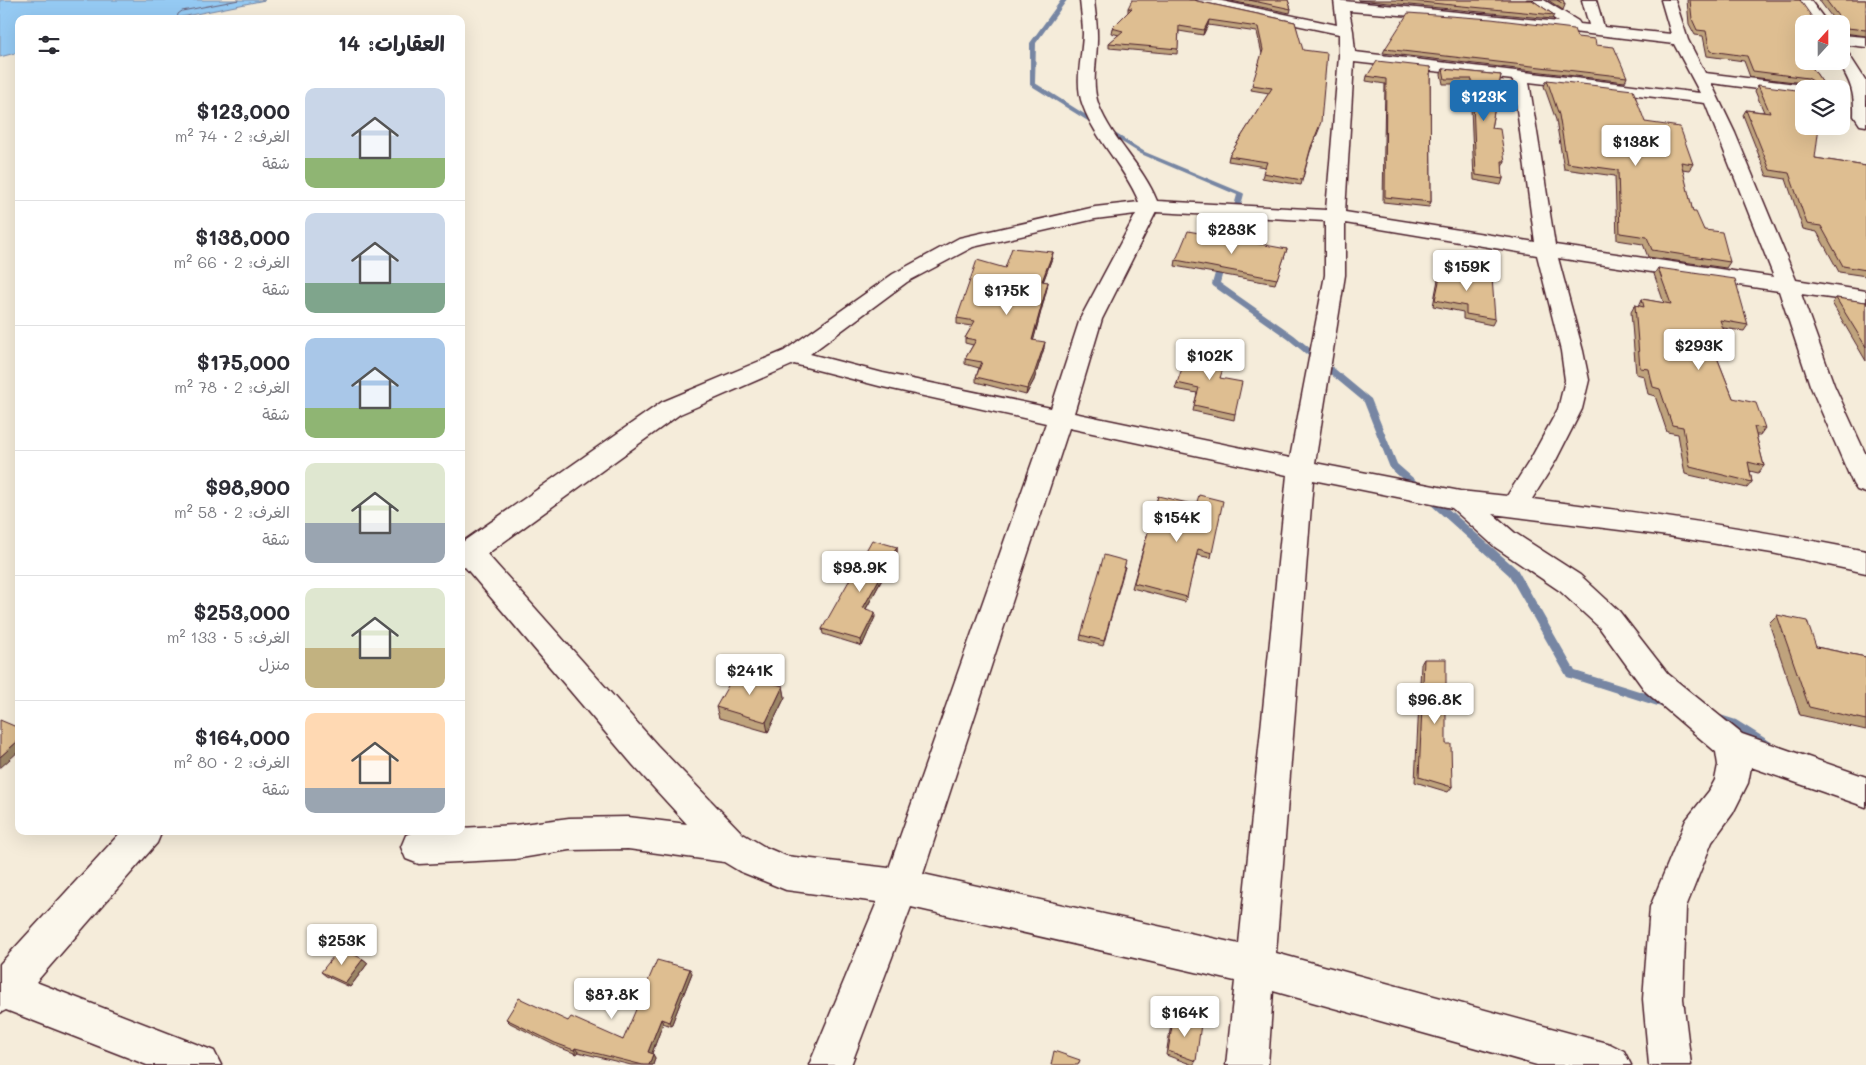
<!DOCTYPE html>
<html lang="ar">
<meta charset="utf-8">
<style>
body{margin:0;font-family:Mali,"Playpen Sans Arabic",sans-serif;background:#f2f2f3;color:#2b2b33;direction:rtl;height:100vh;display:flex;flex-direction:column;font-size:19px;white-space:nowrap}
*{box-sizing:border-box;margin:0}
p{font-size:16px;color:#7c7c81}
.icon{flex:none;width:28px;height:28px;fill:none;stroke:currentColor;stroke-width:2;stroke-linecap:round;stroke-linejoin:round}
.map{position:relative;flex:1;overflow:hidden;direction:ltr}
.sheet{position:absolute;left:15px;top:15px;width:450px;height:820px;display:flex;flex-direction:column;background:#fff;border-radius:10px;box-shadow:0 5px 20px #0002;direction:rtl}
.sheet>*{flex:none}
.needle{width:32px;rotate:21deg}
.fabs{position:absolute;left:1795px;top:15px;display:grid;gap:10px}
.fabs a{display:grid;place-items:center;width:55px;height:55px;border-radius:10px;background:#fff;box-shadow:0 5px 20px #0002;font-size:25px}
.price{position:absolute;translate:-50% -42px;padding:0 11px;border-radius:5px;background:#fff;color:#222;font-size:16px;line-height:32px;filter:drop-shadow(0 1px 2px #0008)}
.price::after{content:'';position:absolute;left:50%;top:30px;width:15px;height:11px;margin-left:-8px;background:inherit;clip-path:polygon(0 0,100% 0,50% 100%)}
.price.selected{background:#1f6fb2;color:#fff}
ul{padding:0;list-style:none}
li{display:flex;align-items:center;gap:15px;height:125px;padding:0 20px}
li+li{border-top:1px solid #e1e1e2}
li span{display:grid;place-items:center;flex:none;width:140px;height:100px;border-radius:10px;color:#555}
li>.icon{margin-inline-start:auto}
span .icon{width:60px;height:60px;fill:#fffc;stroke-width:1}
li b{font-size:21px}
h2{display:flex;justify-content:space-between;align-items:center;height:60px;padding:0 20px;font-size:21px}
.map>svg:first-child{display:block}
.water{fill:#95caf3;stroke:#7786a3}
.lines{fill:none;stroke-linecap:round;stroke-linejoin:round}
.shore{stroke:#68637b;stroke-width:1}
.stream{fill:#7786a3;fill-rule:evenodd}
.minor-casing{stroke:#4a1f2b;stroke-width:3}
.minor{fill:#fbf7ec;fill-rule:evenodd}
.wall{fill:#bfa37d;stroke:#4a1f2b}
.shaded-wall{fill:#9b8566;stroke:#4a1f2b}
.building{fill:#debe91;stroke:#4a1f2b}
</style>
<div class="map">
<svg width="1866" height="1065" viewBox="0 0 1866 1065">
<rect width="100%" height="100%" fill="#f5ecda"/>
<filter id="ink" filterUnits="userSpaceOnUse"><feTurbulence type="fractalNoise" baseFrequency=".02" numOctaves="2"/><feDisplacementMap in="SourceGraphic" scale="10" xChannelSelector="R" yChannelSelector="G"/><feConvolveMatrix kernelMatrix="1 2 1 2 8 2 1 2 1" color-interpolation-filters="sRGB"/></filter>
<g filter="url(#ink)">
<path class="water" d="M0,0H265L171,19H19V52L0,57Z"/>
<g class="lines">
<path class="shore" d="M177,19L178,14L182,11L239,0"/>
<path class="stream" d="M1061,0H1067L1036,43L1035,83L1145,152L1243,193L1244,194L1220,283L1294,335L1371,399L1397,464L1517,569L1575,671L1671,701L1673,704L1671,707L1667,709L1567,677L1509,575L1390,468L1364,402L1288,339L1213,286L1212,284L1237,195L1141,154L1030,85V43Z
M1714,713L1736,720L1771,742L1773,746L1771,750L1767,751L1763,750L1728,728L1710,722L1708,718L1710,714Z"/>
<defs>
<path id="minor" d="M1080,0H1094C1095,11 1097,23 1097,34C1098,59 1090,83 1099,106C1113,141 1143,166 1157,201L1326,210L1339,56V34L1197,4L1190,0H1217L1337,25L1334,0L1559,22L1527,0H1544L1578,21L1580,24L1589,25L1582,0H1596L1604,27L1671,34L1661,0H1675L1688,40L1705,73L1804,85L1811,89H1804V95L1711,83L1735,133L1796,280L1866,291V303L1801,294L1834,385L1866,455V493L1857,490L1853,484L1810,385L1779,291L1558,258L1583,351L1589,380L1582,409L1555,462L1532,499C1645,513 1755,529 1866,551V573L1772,553L1668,536L1493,514L1515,533L1580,575L1619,611L1668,674L1742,734L1866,777V807L1751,767L1748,783L1733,813L1712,842L1686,907L1683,999L1691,1065H1649L1643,999L1650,907L1686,820L1709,791L1715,780L1718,765L1716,752L1646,692L1599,627L1560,591L1495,547L1452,508L1313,480L1276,953L1610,1044L1624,1051L1631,1065H1537L1273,991L1268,1065H1226L1235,981L911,907L851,1065H809L877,902L786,890L739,871L724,862L628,849L569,850L515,859L419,864L406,859L401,847L406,835L416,831H461V828L515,825L569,818L628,817L687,824L633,765L465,567L461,568V543L662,402L784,351L893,274L959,238L1095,207L1139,202C1125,167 1096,141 1083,106C1074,83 1082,59 1083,34C1083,23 1081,11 1080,0ZM1349,11L1489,22L1674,44L1700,93L1355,52L1353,31ZM1354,62L1513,80L1535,242L1345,212ZM1529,82L1705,103L1774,277L1555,245ZM1156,212L1325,221V275L1290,458L1074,413L1102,319ZM1136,214L1080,319L1051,408L883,373L810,354L907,282L973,247L1095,219ZM1345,223L1537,255L1561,351L1565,380L1558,409L1530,460L1507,496L1460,491L1315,463L1345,275ZM794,364L883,387L1046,423L889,868L786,856L765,847L743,834L657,745L487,554L680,414ZM1069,428L1287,475L1239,944L923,874Z
M1796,0H1810L1828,24H1813Z
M1841,35L1866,37V47L1841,44Z
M1841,48L1846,50L1866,81V126L1860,125L1854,116C1855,91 1850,82 1838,61H1841Z
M122,831H162L157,843L36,982L214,1051L221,1065H147L6,1010L0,1013V964Z"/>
</defs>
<use href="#minor" class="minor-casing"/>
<use href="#minor" class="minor"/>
</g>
<path class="wall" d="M1226,0H1288L1291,9L1290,13Z
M1358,0H1532L1554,15L1552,19Z
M1548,0H1563L1565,5L1563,10Z
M1687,0H1800L1804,24V32L1799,31L1811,66L1827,89H1807L1809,86L1804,83L1750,77L1744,61L1707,56L1703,36L1695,35L1689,24Z
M1819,0H1866V36L1844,33L1841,30V24H1837Z
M1197,1L1295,22L1320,127L1310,152L1301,185L1262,178L1265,167L1228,161L1229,156L1269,93L1251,90L1262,54L1257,32L1208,25L1203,35L1179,31L1177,54L1109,48V43L1119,35L1111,33L1112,28L1128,12V8Z
M1577,37L1596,45L1627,77L1625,82L1383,53L1385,49Z
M1430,67L1431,202L1429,207L1383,202L1385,84L1366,81L1367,76Z
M1443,69L1501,75L1491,128L1505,161L1502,167L1503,179L1501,185L1474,180L1470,84H1443L1441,74Z
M1547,80L1645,122L1693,164L1689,170L1682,169L1693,212L1704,230L1730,262L1726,268L1648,257L1643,244L1617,240L1615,176L1564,169L1556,120L1544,86Z
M1758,85L1815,158L1866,166V276L1839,272L1817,232L1803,229L1786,179L1767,176L1743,115L1746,110L1764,112L1755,91Z
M1841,109L1849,120L1846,125H1841Z
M1287,249L1275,284L1175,266L1176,260Z
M1053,252L1052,258L1043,282H1048L1047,288L1033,341L1044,348L1034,380L1026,395L976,382V377L979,368L965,364V359L973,345L965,343V338L972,326L957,324V318L1005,268Z
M1442,268L1495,319L1492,325L1463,319V312L1433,306L1439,274Z
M1658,268L1748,325L1744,331L1723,328L1729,345L1724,351L1714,350L1733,398L1765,428L1760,435H1756L1764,466L1758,473L1750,471L1752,482L1747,488L1685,474L1678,434L1667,432L1655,396L1648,394L1644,376L1636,374L1631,312L1635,305L1639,306L1642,299L1664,303L1654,274Z
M1836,298L1866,302V361L1832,303Z
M1221,378L1235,414L1234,420L1193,411L1197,393L1175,389L1177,383Z
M1158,496L1212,553L1211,558L1197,555L1185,602L1132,588Z
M897,547V552L866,609L875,617L862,646L823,634L822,629Z
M1125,567L1103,646L1080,640L1081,635Z
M1777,615L1816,647L1866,657V730L1800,715L1769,623Z
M1424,659L1446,744L1452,787L1448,792L1415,782L1421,664Z
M768,682L783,686L785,697L768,732L719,718L716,707Z
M363,959L368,963L350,987L326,976L321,972Z
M692,973L671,1026L663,1023L652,1053L655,1058L653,1065H631L578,1052L577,1054L558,1047L510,1023L506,1019L568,1021L623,1040Z
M1174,1014L1196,1061L1193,1065L1166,1055L1172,1018Z"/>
<path class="shaded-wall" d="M1209,20L1208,25L1203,35L1204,30Z
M1053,252L1052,258L1041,287L1042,281Z
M1048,282L1047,288L1032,346V340Z
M1045,342L1044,348L1034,380L1026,395L1027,389Z
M897,547V552L863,614V608Z
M875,612V617L862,646L861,640Z
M783,686L785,697L768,732L766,722Z
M19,740V751L0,768V757Z
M363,959L368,963L350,987L345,983Z
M690,969L692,973L671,1026L669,1022Z
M661,1019L663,1023L651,1056L648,1052Z
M575,1048L578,1052L577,1054L574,1050Z
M653,1054L655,1058L653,1065H649Z"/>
<path class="building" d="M1132,0H1195L1197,1L1295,22L1303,50L1327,53L1321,122L1311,147L1302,180L1263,173L1267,162L1229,156L1272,88L1252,85L1263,50L1258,27L1209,20L1204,30L1179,26L1178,49L1109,43L1123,31L1112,28L1132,8H1128Z
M1249,0H1288L1291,9Z
M1401,0H1532L1554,15Z
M1557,0H1563L1565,5Z
M1690,0H1800L1814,20L1823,21L1824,24H1804V26L1797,25L1804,45V61H1809L1811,66L1827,89H1808L1809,86H1814L1816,83L1808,78L1753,71L1747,56L1710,51L1706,31L1697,30L1692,19Z
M1826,0H1866V30L1847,28Z
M1408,13L1491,19L1574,29L1577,37L1595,39L1596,45L1614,47L1627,77L1385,49Z
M1377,61L1430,67L1431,202L1385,197L1386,79L1367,76Z
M1443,69L1501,75L1491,128L1500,129L1505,161H1502L1503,179L1476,175L1472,79H1445Z
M1547,80L1633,90L1645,122L1680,127L1693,164L1681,162L1693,212H1696L1704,230L1722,232L1730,262L1652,250L1647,237L1620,233L1618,170L1567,163L1559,115Z
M1758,85L1804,91V126H1819L1815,158L1866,166V270L1843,266L1821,226L1807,224L1789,173L1770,170L1746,110L1770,113Z
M1841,109L1849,120L1841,119Z
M1188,231L1287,249L1277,279L1176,260Z
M1012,248L1053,252L1042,281L1048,282L1032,340L1045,342L1034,374L1027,389L976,377L982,362L965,359L976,340L965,338L975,321L957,318L977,260L1005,268Z
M1442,268L1492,277L1495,319L1466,314V306L1435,300Z
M1658,268L1735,279L1748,325L1720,320L1729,345L1711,342L1733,398L1756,403L1765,428L1754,427L1764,466L1748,462L1752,482L1690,467L1683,427L1672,425L1660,389L1653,387L1649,369L1640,368L1635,305L1644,307L1642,299L1671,304Z
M1836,298L1866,302V347Z
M1189,348L1227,356L1220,378L1242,382L1235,414L1194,405L1199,388L1177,383Z
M1199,495L1223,501L1212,553L1198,549L1187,597L1134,583L1158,496L1196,505Z
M872,540L897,547L863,608L875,612L861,640L822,629Z
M1104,555L1126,561L1104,641L1081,635Z
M1777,615L1807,621L1816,647L1866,657V720L1809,707Z
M1424,659H1446V744H1451L1452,787L1419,777Z
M738,668L767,677L765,681L783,686L766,722L716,707Z
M0,720L19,728V740L0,757Z
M340,948L363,959L345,983L321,972Z
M657,960L690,969L669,1022L661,1019L648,1052L653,1054L649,1065H643L575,1048L574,1050L555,1043L506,1019L519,998L568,1021L571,1017L623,1040Z
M1174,1014L1201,1024L1196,1061L1168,1051Z
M1054,1051L1080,1060L1078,1065H1051Z"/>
</g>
</svg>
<div class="fabs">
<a><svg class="needle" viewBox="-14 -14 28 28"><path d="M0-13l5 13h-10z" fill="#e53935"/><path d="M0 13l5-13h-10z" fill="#7c7c81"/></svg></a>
<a><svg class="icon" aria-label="layers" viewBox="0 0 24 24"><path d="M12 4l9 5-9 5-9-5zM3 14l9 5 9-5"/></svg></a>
</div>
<b class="price selected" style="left:1484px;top:122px">$123K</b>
<b class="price" style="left:1636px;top:167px">$138K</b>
<b class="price" style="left:1232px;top:255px">$283K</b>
<b class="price" style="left:1467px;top:292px">$159K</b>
<b class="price" style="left:1007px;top:316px">$175K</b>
<b class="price" style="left:1699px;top:371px">$293K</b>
<b class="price" style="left:1210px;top:381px">$102K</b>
<b class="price" style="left:1177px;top:543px">$154K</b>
<b class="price" style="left:860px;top:593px">$98.9K</b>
<b class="price" style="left:750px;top:696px">$241K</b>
<b class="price" style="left:1435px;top:725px">$96.8K</b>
<b class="price" style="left:342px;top:966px">$253K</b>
<b class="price" style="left:612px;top:1020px">$87.8K</b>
<b class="price" style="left:1185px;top:1038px">$164K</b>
<section class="sheet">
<h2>العقارات: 14<svg class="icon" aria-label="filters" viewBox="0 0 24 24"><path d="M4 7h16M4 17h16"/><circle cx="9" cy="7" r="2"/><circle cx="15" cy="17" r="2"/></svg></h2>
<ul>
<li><span style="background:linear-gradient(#c9d6e8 70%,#8fb573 0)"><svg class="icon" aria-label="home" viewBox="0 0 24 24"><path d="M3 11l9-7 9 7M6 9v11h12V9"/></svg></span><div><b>$123,000</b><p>الغرف: 2 · 74 m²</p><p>شقة</p></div></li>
<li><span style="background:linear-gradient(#c9d6e8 70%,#7fa58c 0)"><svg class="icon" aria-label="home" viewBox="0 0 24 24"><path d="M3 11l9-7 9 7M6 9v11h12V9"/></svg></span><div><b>$138,000</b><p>الغرف: 2 · 66 m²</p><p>شقة</p></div></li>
<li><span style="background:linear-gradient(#a9c7e8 70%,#8fb573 0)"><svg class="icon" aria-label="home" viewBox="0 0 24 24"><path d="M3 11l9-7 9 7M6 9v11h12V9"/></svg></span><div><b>$175,000</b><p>الغرف: 2 · 78 m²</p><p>شقة</p></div></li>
<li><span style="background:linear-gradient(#dfe7d0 60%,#9aa5b1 0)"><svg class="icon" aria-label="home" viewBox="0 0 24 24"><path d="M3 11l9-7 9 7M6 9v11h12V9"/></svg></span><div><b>$98,900</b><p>الغرف: 2 · 58 m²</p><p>شقة</p></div></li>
<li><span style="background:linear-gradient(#dfe7d0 60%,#c2b280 0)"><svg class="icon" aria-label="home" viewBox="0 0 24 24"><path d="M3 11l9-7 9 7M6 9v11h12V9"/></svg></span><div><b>$253,000</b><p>الغرف: 5 · 133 m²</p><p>منزل</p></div></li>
<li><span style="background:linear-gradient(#ffd9b3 75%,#9aa5b1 0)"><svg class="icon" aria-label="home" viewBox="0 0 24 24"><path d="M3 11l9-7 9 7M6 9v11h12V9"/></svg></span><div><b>$164,000</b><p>الغرف: 2 · 80 m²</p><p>شقة</p></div></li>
</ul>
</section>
</div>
